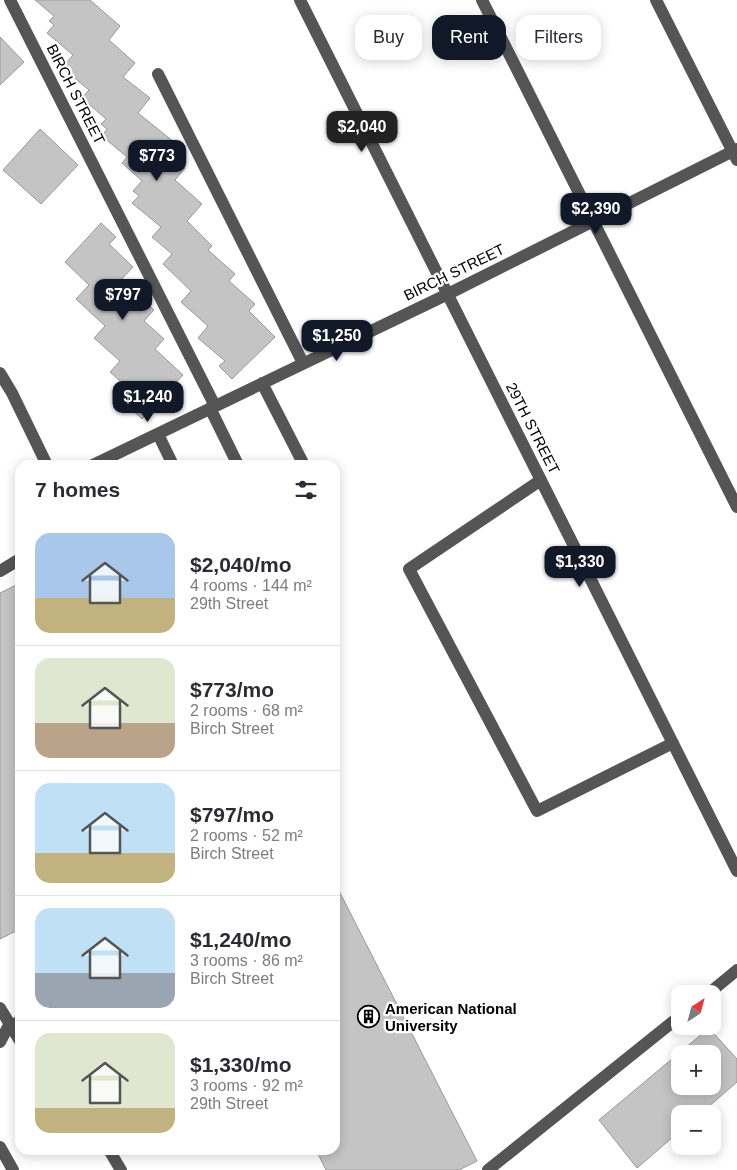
<!DOCTYPE html>
<meta charset="utf-8">
<style>
body{margin:0;font-family:Helvetica,sans-serif;background:#f2f2f3;color:#2b2b33;height:100vh;display:flex;flex-direction:column;font-size:19px;white-space:nowrap}
*{box-sizing:border-box;margin:0}
p{font-size:16px;color:#7c7c81}
.icon{flex:none;width:28px;height:28px;fill:none;stroke:currentColor;stroke-width:2;stroke-linecap:round;stroke-linejoin:round}
.map{position:relative;flex:1;overflow:hidden}
.side{position:absolute;left:15px;top:460px;width:325px;height:695px;display:flex;flex-direction:column;background:#fff;border-radius:15px;box-shadow:0 2px 12px #0003}
.side>*{flex:none}
.hud{position:absolute;left:355px;top:15px;width:306px;height:45px;display:flex;gap:10px}
.needle{width:32px;rotate:36deg}
.controls{position:absolute;left:671px;top:985px;display:grid;gap:10px}
.controls a{display:grid;place-items:center;width:50px;height:50px;border-radius:10px;background:#fff;box-shadow:0 2px 12px #0003;font-size:25px}
.price{position:absolute;translate:-50% -42px;padding:0 11px;border-radius:10px;background:#111827;color:#fff;font-size:16px;line-height:32px;filter:drop-shadow(0 1px 2px #0008)}
.price::after{content:'';position:absolute;left:50%;top:30px;width:15px;height:11px;margin-left:-8px;background:inherit;clip-path:polygon(0 0,100% 0,50% 100%)}
.price.selected{background:#222;color:#fff}
ul{padding:0;list-style:none}
li{display:flex;align-items:center;gap:15px;height:125px;padding:0 20px}
li+li{border-top:1px solid #e1e1e2}
li span{display:grid;place-items:center;flex:none;width:140px;height:100px;border-radius:15px;color:#555}
li>.icon{margin-inline-start:auto}
span .icon{width:60px;height:60px;fill:#fffc;stroke-width:1}
li b{font-size:21px}
h2{display:flex;justify-content:space-between;align-items:center;height:60px;padding:0 20px;font-size:21px}
.tag{padding:0 18px;border-radius:15px;background:#fff;box-shadow:0 2px 12px #0003;font-size:18px;line-height:45px}
.tag.selected{background:#111827;color:#fff}
.map>svg:first-child{display:block}
.building{fill:#c4c4c4;stroke:#999;fill-rule:evenodd}
.lines{fill:none;stroke-linecap:round;stroke-linejoin:round}
.minor{stroke:#555;stroke-width:12}
.labels{text-anchor:middle;dominant-baseline:central;stroke-width:4.5;stroke-linejoin:round;paint-order:stroke}
.street-label{font-size:15px;fill:#000;stroke:#fff}
.poi-label{font-size:15px;font-weight:bold;fill:#000;stroke:#fff;text-anchor:start}
</style>
<div class="map">
<svg width="737" height="1170" viewBox="0 0 737 1170">
<rect width="100%" height="100%" fill="#fff"/>
<path class="building" d="M35,0H90L120,26L109,40L135,63L123,77L150,98L138,113L179,146L171,156L185,168L175,180L202,204L187,221L212,246L208,250L235,274L229,281L255,304L249,311L275,337L232,379L219,366L225,361L198,338L208,326L181,302L191,291L163,264L172,254L152,237L161,227L132,203L139,196L133,191L142,181L122,163L127,157L102,136L107,129L101,124L106,119L82,98L89,90L62,68L73,55L47,33L54,25L49,21L54,16Z
M0,37L24,62L0,85Z
M40,129L78,165L41,204L3,170Z
M101,223L116,237L109,244L133,267L121,280L154,310L144,321L164,339L155,349L183,375L142,419L129,407L138,397L110,372L120,361L94,338L105,326L76,299L89,285L65,262Z
M20,583V929L0,939V593Z
M335,883L477,1161L459,1170H326L316,1150H335Z
M709,1028L737,1059V1082L700,1114H680V1131L637,1168L599,1120ZM680,1054H712V1086H680Z"/>
<g class="lines">
<path class="minor" d="M10,0L215,406
M300,0L737,871
M482,0L737,507
M656,0L737,160
M158,74L303,363
M0,373L12,393L47,465
M262,383L304,465
M210,408L238,465
M158,434L173,465
M93,465L448,294L737,149
M541,480L409,569L537,811L673,743
M0,571L20,559
M708,994L737,970
M0,1008L20,1041
M0,1042L9,1025L20,1022
M0,1147L13,1170
M109,1150L121,1170
M488,1170L680,1016"/>
</g>
<defs>
<symbol id="building-ring" viewBox="-11 -11 22 22"><circle r="9.5" fill="#fff" stroke="#000" stroke-width="1.5"/><path d="M-4-6H4V6H1V3H-1V6H-4ZM-2.5-4.3h1.7v1.8h-1.7ZM.8-4.3h1.7v1.8H.8ZM-2.5-1h1.7V.8h-1.7ZM.8-1h1.7V.8H.8Z" fill="#000"/></symbol>
</defs>
<g fill-rule="evenodd">
<use href="#building-ring" x="356" y="1004" width="25" height="25"/>
</g>
<g class="labels">
<g class="street-label">
<text transform="translate(76 94) rotate(63)">BIRCH STREET</text>
<text transform="translate(454 272) rotate(-26)">BIRCH STREET</text>
<text transform="translate(533 428) rotate(63)">29TH STREET</text>
</g>
<g class="poi-label">
<text x="385" y="1008">American National<tspan x="385" dy="17">University</tspan></text>
</g>
</g>
</svg>
<div class="controls">
<a><svg class="needle" viewBox="-14 -14 28 28"><path d="M0-13l5 13h-10z" fill="#e53935"/><path d="M0 13l5-13h-10z" fill="#7c7c81"/></svg></a>
<a>+</a>
<a>−</a>
</div>
<b class="price selected" style="left:362px;top:153px">$2,040</b>
<b class="price" style="left:157px;top:182px">$773</b>
<b class="price" style="left:596px;top:235px">$2,390</b>
<b class="price" style="left:123px;top:321px">$797</b>
<b class="price" style="left:337px;top:362px">$1,250</b>
<b class="price" style="left:148px;top:423px">$1,240</b>
<b class="price" style="left:580px;top:588px">$1,330</b>
<div class="hud">
<a class="tag">Buy</a>
<a class="tag selected">Rent</a>
<a class="tag">Filters</a>
</div>
<section class="side">
<h2>7 homes<svg class="icon" aria-label="filters" viewBox="0 0 24 24"><path d="M4 7h16M4 17h16"/><circle cx="9" cy="7" r="2"/><circle cx="15" cy="17" r="2"/></svg></h2>
<ul>
<li><span style="background:linear-gradient(#a9c7e8 65%,#c2b280 0)"><svg class="icon" aria-label="home" viewBox="0 0 24 24"><path d="M3 11l9-7 9 7M6 9v11h12V9"/></svg></span><div><b>$2,040/mo</b><p>4 rooms · 144 m²</p><p>29th Street</p></div></li>
<li><span style="background:linear-gradient(#dfe7d0 65%,#b9a48a 0)"><svg class="icon" aria-label="home" viewBox="0 0 24 24"><path d="M3 11l9-7 9 7M6 9v11h12V9"/></svg></span><div><b>$773/mo</b><p>2 rooms · 68 m²</p><p>Birch Street</p></div></li>
<li><span style="background:linear-gradient(#bfe0f5 70%,#c2b280 0)"><svg class="icon" aria-label="home" viewBox="0 0 24 24"><path d="M3 11l9-7 9 7M6 9v11h12V9"/></svg></span><div><b>$797/mo</b><p>2 rooms · 52 m²</p><p>Birch Street</p></div></li>
<li><span style="background:linear-gradient(#bfe0f5 65%,#9aa5b1 0)"><svg class="icon" aria-label="home" viewBox="0 0 24 24"><path d="M3 11l9-7 9 7M6 9v11h12V9"/></svg></span><div><b>$1,240/mo</b><p>3 rooms · 86 m²</p><p>Birch Street</p></div></li>
<li><span style="background:linear-gradient(#dfe7d0 75%,#c2b280 0)"><svg class="icon" aria-label="home" viewBox="0 0 24 24"><path d="M3 11l9-7 9 7M6 9v11h12V9"/></svg></span><div><b>$1,330/mo</b><p>3 rooms · 92 m²</p><p>29th Street</p></div></li>
</ul>
</section>
</div>
